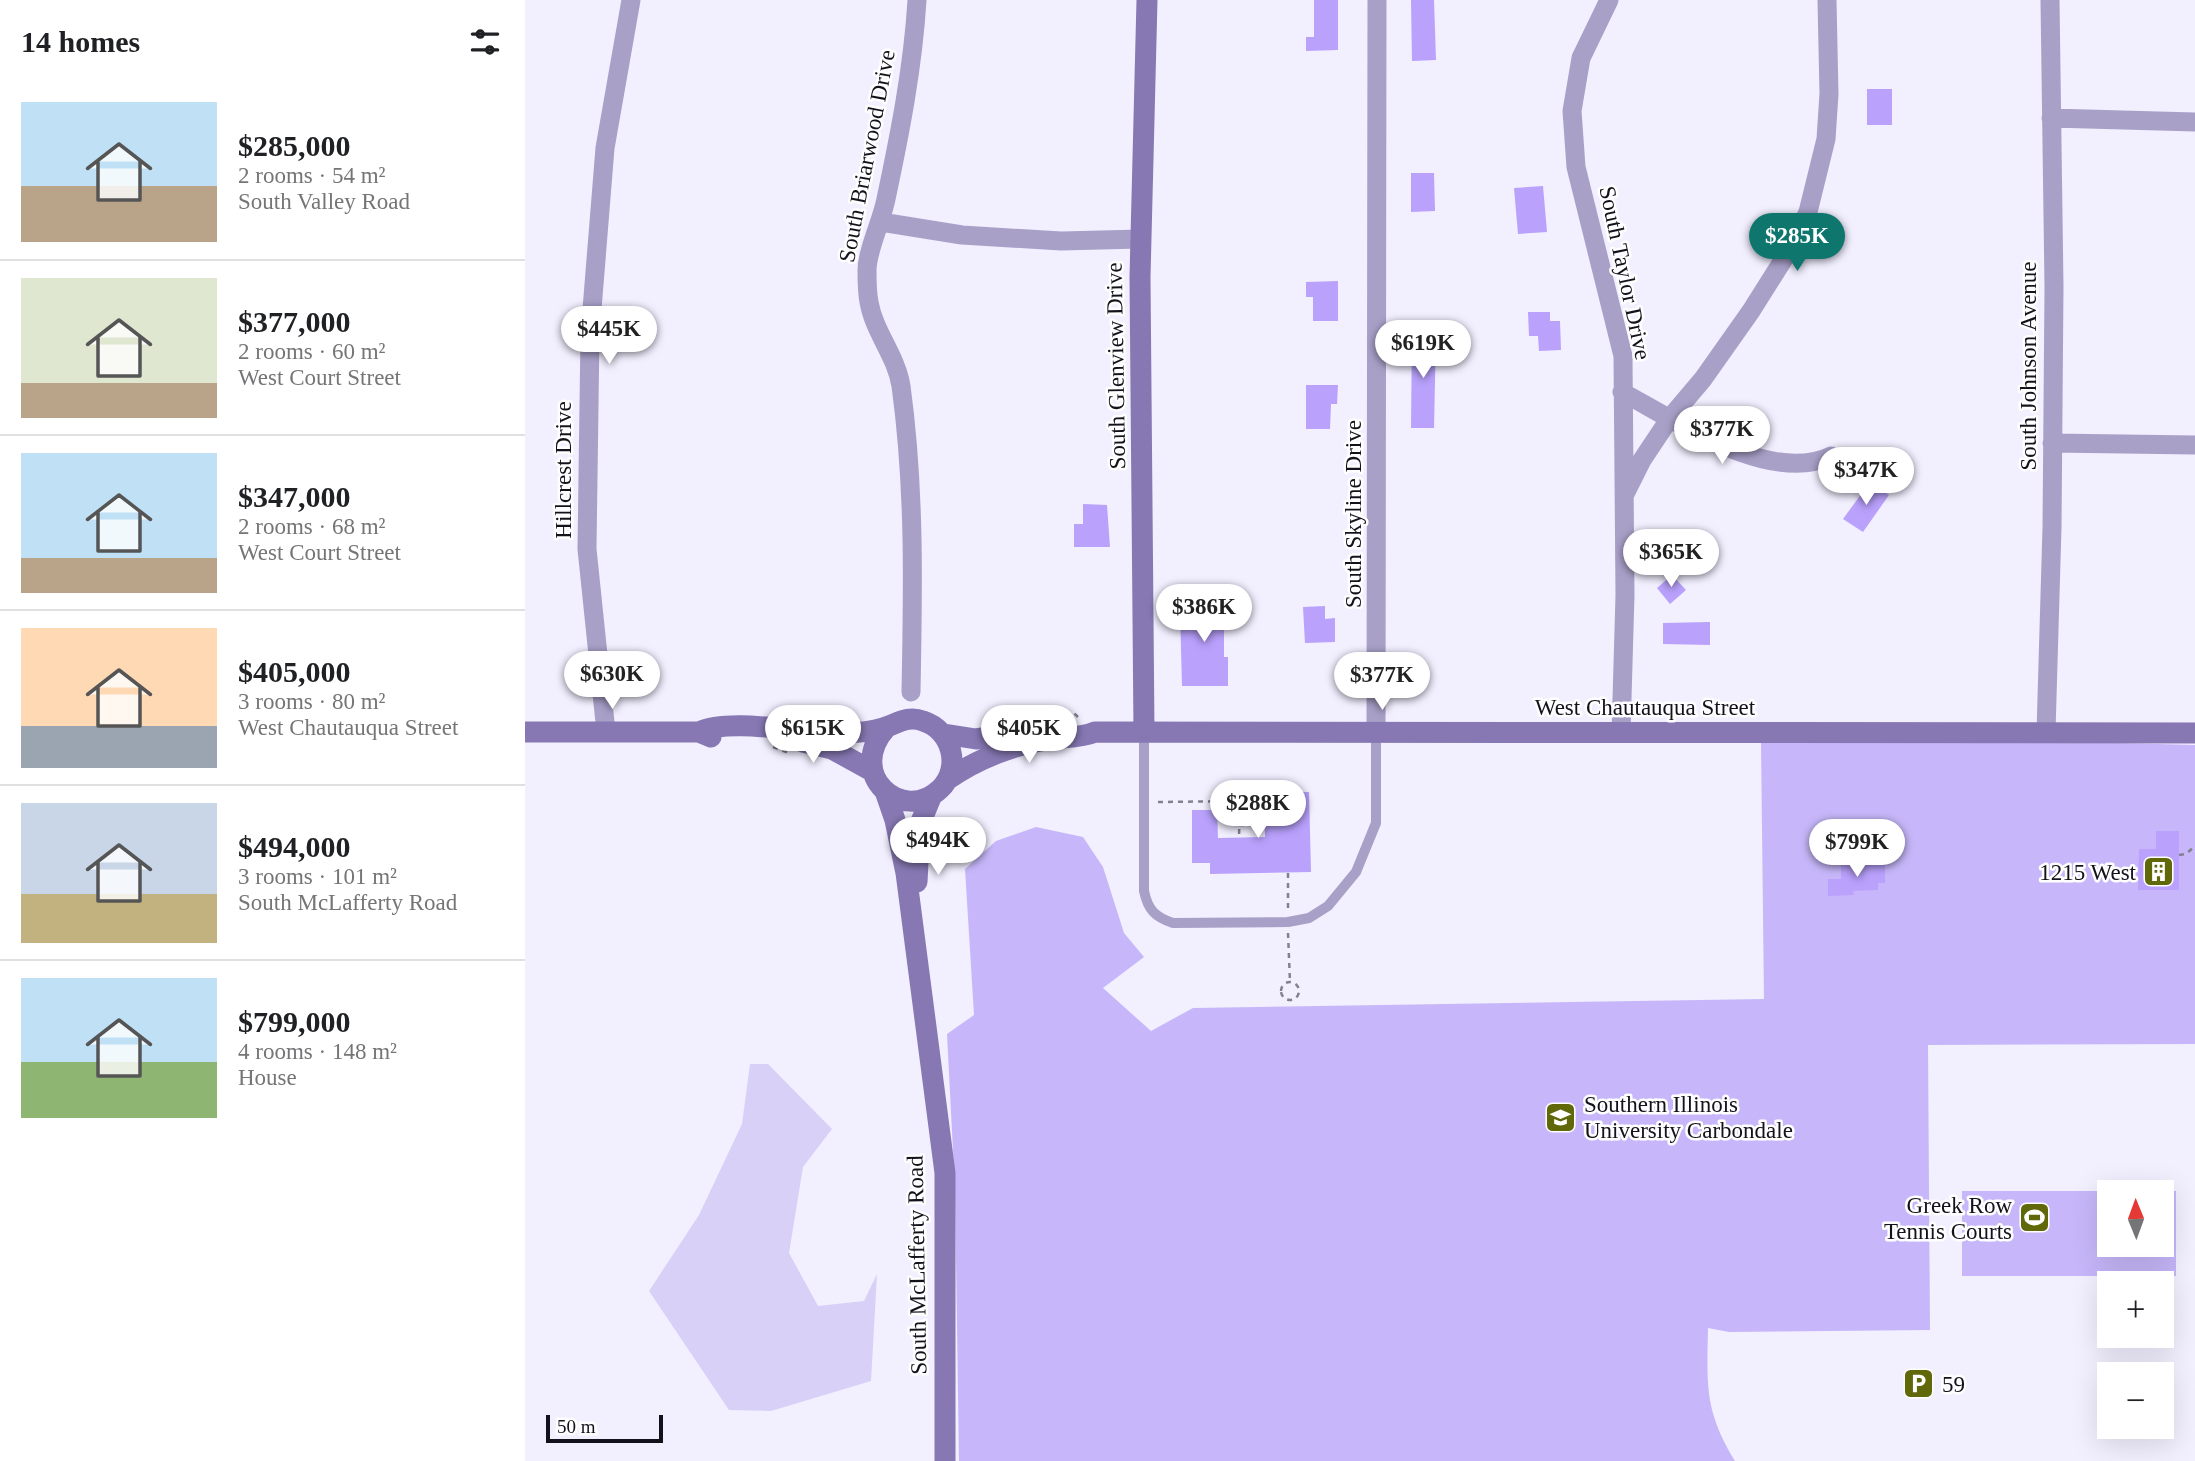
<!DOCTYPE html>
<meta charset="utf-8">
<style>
body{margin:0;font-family:Georgia,serif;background:#f6f6f6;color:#202124;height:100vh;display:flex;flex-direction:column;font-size:26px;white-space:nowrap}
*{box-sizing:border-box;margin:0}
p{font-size:23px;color:#757577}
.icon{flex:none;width:38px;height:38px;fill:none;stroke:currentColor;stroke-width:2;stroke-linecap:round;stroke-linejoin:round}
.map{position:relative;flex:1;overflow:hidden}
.side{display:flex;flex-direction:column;background:#fff;width:525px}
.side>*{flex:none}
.needle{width:46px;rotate:359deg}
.tools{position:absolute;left:1572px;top:1180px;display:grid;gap:14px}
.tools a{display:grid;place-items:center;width:77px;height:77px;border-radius:0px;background:#fff;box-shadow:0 7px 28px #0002;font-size:35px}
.scale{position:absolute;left:21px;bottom:18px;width:117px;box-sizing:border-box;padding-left:7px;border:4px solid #13111a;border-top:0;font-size:19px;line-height:24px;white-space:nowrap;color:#13111a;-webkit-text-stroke:5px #fefefe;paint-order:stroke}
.price{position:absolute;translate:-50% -60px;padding:0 16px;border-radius:24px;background:#fff;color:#222;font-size:23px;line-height:46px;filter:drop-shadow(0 2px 4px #0008)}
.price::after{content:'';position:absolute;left:50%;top:42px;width:21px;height:16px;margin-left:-10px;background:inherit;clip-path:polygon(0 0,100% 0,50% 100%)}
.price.on{background:#0f766e;color:#fff}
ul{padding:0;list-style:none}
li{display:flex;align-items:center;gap:21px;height:175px;padding:0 21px}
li+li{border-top:2px solid #e0e0e0}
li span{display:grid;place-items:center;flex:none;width:196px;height:140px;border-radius:0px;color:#555}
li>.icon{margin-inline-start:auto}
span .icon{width:84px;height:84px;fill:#fffc;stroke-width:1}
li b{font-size:30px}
h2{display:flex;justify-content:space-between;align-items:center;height:84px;padding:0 21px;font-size:30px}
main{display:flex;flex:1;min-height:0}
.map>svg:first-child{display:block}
.green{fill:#c7b7fa;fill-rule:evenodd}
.water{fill:#d8d0f6}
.building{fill:#b9a1fc}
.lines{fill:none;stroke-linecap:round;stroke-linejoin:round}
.path{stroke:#83818d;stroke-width:2.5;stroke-dasharray:5 5;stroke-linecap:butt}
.lane{stroke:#a9a0c8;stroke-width:10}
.street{stroke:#a9a0c8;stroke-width:19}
.secondary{stroke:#8778b3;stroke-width:21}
.labels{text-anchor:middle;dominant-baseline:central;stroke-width:5;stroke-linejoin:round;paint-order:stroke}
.street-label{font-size:23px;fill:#13111a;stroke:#fefefe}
.poi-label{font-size:23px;fill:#13111a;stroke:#fefefe;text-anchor:end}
</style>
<main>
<section class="side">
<h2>14 homes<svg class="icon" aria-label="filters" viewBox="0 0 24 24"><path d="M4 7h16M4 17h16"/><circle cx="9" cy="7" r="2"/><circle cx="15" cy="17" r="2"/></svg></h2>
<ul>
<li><span style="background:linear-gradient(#bfe0f5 60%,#b9a48a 0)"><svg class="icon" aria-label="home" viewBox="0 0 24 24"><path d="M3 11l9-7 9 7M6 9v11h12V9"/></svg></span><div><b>$285,000</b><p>2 rooms · 54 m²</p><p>South Valley Road</p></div></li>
<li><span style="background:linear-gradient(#dfe7d0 75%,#b9a48a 0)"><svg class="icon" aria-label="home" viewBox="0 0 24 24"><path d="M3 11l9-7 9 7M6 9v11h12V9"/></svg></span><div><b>$377,000</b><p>2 rooms · 60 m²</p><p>West Court Street</p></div></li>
<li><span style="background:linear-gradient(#bfe0f5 75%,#b9a48a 0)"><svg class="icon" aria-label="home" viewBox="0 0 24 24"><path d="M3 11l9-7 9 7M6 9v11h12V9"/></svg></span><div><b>$347,000</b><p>2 rooms · 68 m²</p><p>West Court Street</p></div></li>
<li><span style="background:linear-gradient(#ffd9b3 70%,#9aa5b1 0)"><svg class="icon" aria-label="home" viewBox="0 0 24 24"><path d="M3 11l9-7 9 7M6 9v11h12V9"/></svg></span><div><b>$405,000</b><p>3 rooms · 80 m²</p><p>West Chautauqua Street</p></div></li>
<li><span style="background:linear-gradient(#c9d6e8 65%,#c2b280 0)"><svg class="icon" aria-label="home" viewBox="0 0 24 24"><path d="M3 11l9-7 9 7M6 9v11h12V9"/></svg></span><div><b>$494,000</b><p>3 rooms · 101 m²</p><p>South McLafferty Road</p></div></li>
<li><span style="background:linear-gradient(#bfe0f5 60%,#8fb573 0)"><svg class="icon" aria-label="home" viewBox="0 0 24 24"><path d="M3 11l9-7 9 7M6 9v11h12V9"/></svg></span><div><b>$799,000</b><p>4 rooms · 148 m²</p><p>House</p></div></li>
</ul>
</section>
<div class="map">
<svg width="1670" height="1461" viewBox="0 0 1670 1461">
<rect width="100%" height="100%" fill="#f2efff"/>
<path class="green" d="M1520,741L1670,745V1044L1403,1045L1405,1330L1204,1332L1183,1328C1182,1385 1179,1410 1210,1461H434L430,1190L422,1034L449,1015L440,869L471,841L511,827L558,837L578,867L599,933L619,957L578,988L626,1031L668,1008L1239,999L1236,743Z
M1437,1191H1651V1276H1437ZM1584,1192H1636V1244H1584Z"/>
<path class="water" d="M225,1064H243L307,1129L278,1167L264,1253L293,1306L339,1301L352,1274L346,1381L246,1411L204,1410L124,1291L174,1215L217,1124Z"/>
<path class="building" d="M789,0H813V50L781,51V37H789Z
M886,0H909L911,60L887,61Z
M1342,89H1367V125H1342Z
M886,173H909L910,211L886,212Z
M1018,186L1022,232L993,234L989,188Z
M813,281V321H788V297H781V282Z
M1003,312H1025V321H1035L1036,350L1014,351L1013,336H1004Z
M887,332H911L909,428H886Z
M781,385H813L812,404H806L805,429H781Z
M1345,482L1364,495L1338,532L1318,519Z
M558,504L582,505L585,547H549V524H558Z
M1147,575L1161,590L1145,604L1132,588Z
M676,592H699V657H703V686H657L655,611H677Z
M800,606V619L810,618V642L780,643L778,607Z
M1185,622V645L1138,644V623Z
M784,792L786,872L685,874V863H667V810H692L693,838L740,837L739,793Z
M1631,831H1654V890H1613L1614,849H1631Z
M1360,864V883H1353V890L1328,891L1329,895L1303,896V879H1316V865Z"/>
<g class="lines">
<path class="path" d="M520,717L549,713L553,717
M248,747L264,753
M633,802L715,801L714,837
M714,825H740
M1654,855L1661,854L1670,846
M763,873V909
M763,933L765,982
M756 991a9 9 0 1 1 18 0a9 9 0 1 1-18 0Z
M1644,1275L1647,1328"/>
<path class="lane" d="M619,732V891C623,910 630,917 648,923L763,922L784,918L803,906L831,872L851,823V733"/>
<path class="street" d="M1084,0L1056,58L1047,111L1051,167L1098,356L1100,595L1096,733
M1526,118L1670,122
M356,222L437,235L536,241L616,239
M1097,392C1151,421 1245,485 1306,456
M1527,443L1670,445
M1100,494L1117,460L1145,418L1178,379L1226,311L1267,246L1283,212L1301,139L1304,94L1302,0
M386,692C388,589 390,488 376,386C371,355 349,332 344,302C342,292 342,280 342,270C342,251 357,220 361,199C375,133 388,67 392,0
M81,732L62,549L65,334L80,148L106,0
M1521,732L1527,527L1529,287L1525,0
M851,733L852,0"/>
<path class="secondary" d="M0,732H174L186,737
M174,732C206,717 279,734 316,733C330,733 345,732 358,728C372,724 382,715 398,721C427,730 437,768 415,789C377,825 320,774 361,728
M619,732L615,277L622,0
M419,734L451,739L509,730
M278,742L307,749L347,771
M422,780C452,759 490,744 526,739C541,737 556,738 570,732L1670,733
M360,791L370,820L381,873L420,1173V1461
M392,882L395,824L407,795"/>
</g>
<defs>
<symbol id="building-square" viewBox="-11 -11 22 22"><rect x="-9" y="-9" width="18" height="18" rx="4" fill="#60680a" stroke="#fefefe"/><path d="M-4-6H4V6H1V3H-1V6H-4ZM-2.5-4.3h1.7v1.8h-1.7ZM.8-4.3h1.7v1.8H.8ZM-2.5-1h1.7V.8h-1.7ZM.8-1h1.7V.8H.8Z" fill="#fff"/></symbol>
<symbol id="university-square" viewBox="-11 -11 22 22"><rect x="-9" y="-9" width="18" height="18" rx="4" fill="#60680a" stroke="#fefefe"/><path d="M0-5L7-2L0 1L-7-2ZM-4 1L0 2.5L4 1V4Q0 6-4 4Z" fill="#fff"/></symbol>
<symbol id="stadium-square" viewBox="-11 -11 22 22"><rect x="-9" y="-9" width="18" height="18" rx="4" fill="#60680a" stroke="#fefefe"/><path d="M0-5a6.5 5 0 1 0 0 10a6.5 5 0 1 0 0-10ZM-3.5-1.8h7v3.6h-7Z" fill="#fff"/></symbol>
<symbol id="parking-square" viewBox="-11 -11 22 22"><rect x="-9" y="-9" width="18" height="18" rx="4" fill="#60680a" stroke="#fefefe"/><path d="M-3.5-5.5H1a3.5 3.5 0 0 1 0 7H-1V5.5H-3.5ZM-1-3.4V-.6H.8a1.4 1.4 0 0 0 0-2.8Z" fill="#fff"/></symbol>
</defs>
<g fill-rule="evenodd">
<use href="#building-square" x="1616" y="854" width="35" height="35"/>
<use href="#university-square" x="1018" y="1100" width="35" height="35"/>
<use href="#stadium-square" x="1492" y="1200" width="35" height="35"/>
<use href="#parking-square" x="1376" y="1366" width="35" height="35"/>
</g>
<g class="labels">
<g class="street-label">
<text transform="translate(342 156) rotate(-79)">South Briarwood Drive</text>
<text transform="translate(1100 273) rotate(78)">South Taylor Drive</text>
<text transform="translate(591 366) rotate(-91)">South Glenview Drive</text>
<text transform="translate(1503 366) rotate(-90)">South Johnson Avenue</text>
<text transform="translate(38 470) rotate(-90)">Hillcrest Drive</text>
<text transform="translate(828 514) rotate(-90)">South Skyline Drive</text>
<text x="1120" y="707">West Chautauqua Street</text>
<text transform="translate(392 1265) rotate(-91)">South McLafferty Road</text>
</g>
<g class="poi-label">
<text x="1611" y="872">1215 West</text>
<text x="1059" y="1104" text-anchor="start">Southern Illinois<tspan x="1059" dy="26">University Carbondale</tspan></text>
<text x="1487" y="1205">Greek Row<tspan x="1487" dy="26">Tennis Courts</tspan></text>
<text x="1417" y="1384" text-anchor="start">59</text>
</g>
</g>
</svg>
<div class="tools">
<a><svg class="needle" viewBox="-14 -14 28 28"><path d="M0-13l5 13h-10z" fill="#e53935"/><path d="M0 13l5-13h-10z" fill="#757577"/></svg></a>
<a>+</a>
<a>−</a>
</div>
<div class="scale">50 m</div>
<b class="price on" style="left:1272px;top:273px">$285K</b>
<b class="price" style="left:84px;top:366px">$445K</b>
<b class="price" style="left:898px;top:380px">$619K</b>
<b class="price" style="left:1197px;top:466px">$377K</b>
<b class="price" style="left:1341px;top:507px">$347K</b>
<b class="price" style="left:1146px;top:589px">$365K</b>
<b class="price" style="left:679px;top:644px">$386K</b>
<b class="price" style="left:87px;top:711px">$630K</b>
<b class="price" style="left:857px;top:712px">$377K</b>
<b class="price" style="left:288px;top:765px">$615K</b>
<b class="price" style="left:504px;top:765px">$405K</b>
<b class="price" style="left:733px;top:840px">$288K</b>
<b class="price" style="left:413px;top:877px">$494K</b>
<b class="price" style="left:1332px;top:879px">$799K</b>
</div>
</main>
